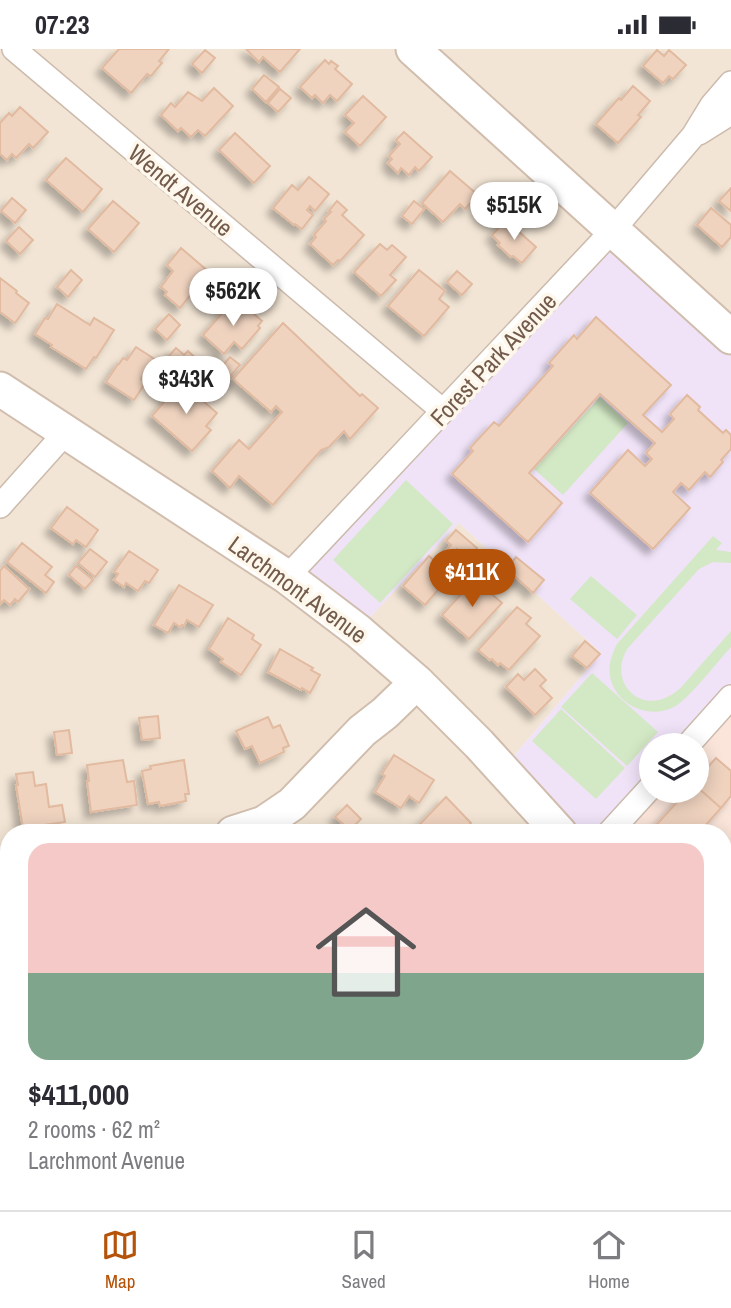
<!DOCTYPE html>
<meta charset="utf-8">
<style>
body{margin:0;font-family:"Archivo Narrow",sans-serif;background:#f2f2f3;color:#2b2b33;height:100vh;display:flex;flex-direction:column;font-size:26px;white-space:nowrap}
*{box-sizing:border-box;margin:0}
p{font-size:23px;color:#7c7c81}
.icon{flex:none;width:38px;height:38px;fill:none;stroke:currentColor;stroke-width:2;stroke-linecap:round;stroke-linejoin:round}
.map{position:relative;flex:1;overflow:hidden}
.drawer{position:absolute;left:0px;top:775px;width:732px;height:387px;display:flex;flex-direction:column;background:#fff;border-radius:28px 28px 0 0;box-shadow:0 4px 18px #0003}
.drawer>*{flex:none}
.buttons{position:absolute;left:639px;top:684px;display:grid;gap:14px}
.buttons a{display:grid;place-items:center;width:70px;height:70px;border-radius:50%;background:#fff;box-shadow:0 4px 18px #0003;font-size:35px}
.price{position:absolute;translate:-50% -60px;padding:0 16px;border-radius:24px;background:#fff;color:#222;font-size:23px;line-height:46px;filter:drop-shadow(0 2px 4px #0008)}
.price::after{content:'';position:absolute;left:50%;top:42px;width:21px;height:16px;margin-left:-10px;background:inherit;clip-path:polygon(0 0,100% 0,50% 100%)}
.price.on{background:#b45309;color:#fff}
ul{padding:0;list-style:none}
li{display:grid;align-content:center;gap:14px;height:371px;padding:0 28px}
li+li{border-top:2px solid #e1e1e2}
li span{display:grid;place-items:center;height:217px;border-radius:21px;color:#555}
li>.icon{margin-inline-start:auto}
span .icon{width:126px;height:126px;fill:#fffc;stroke-width:1}
li b{font-size:30px}
.status{display:flex;justify-content:space-between;align-items:center;height:49px;padding:0 35px;background:#fff;direction:ltr}
.status svg{height:19px;fill:currentColor}
.menu{display:flex;justify-content:space-around;align-items:center;height:98px;border-top:2px solid #e1e1e2;background:#fff;font-size:19px;color:#7c7c81}
.menu a{display:grid;justify-items:center;gap:4px}
.menu .on{color:#b45309}
.map>svg:first-child{display:block}
.residential{fill:#f2e5d5}
.commercial{fill:#fbe5da}
.education{fill:#f0e3f8}
.green{fill:#d3e8c5}
.building{fill:#efd3bf;stroke:#e1baa0;stroke-width:2;filter:url(#shadow)}
.lines{fill:none;stroke-linecap:round;stroke-linejoin:round}
.lane-casing{stroke:#ccbbad;stroke-width:16}
.street-casing{stroke:#ccbbad;stroke-width:26}
.secondary-casing{stroke:#d1bdad;stroke-width:37}
.lane{stroke:#fff;stroke-width:12}
.street{stroke:#fff;stroke-width:23}
.secondary{stroke:#fff;stroke-width:33}
.labels{text-anchor:middle;dominant-baseline:central;stroke-width:7;stroke-linejoin:round;paint-order:stroke}
.street-label{font-size:24px;fill:#735b4c;stroke:#fef7ec}
</style>
<div class="status"><b>07:23</b><svg viewBox="0 0 49 12"><path d="M0 12V9h3v3zM5 12V6h3v6zM10 12V3h3v9zM15 12V0h3v12zM26 1h20v11H26zM47 4h2v5h-2z"/></svg></div>
<div class="map">
<svg width="731" height="1161" viewBox="0 0 731 1161">
<defs>
<filter id="shadow"><feDropShadow dx="-6" dy="6" stdDeviation="3.5" flood-color="#0004"/></filter>
</defs>
<rect width="100%" height="100%" fill="#fbf3e6"/>
<path class="residential" d="M0,0H731V294L614,188L361,578L458,473L601,604L506,716L567,784H9V1153H485L476,1161H0Z
M529,1153H653L658,1161H540Z"/>
<path class="commercial" d="M731,641V1161H658L653,1153H723V784H602L651,742H696V696Z"/>
<path class="education" d="M614,188L731,294V641L681,696H651V730L602,784H567L506,716L601,604L459,474L361,578L292,527Z"/>
<path class="green" d="M600,348L628,374L563,446L534,420Z
M406,431L453,475L380,554L333,511Z
M713,487L722,494L716,501L731,503V514L713,513L699,520L628,599C607,630 638,666 671,646C679,642 685,634 691,627C704,612 718,597 731,582V598C718,612 689,650 674,658C649,671 615,656 610,627C608,615 612,605 617,595Z
M591,527L637,566L617,590L570,550Z
M592,624L658,683L627,717L561,658Z
M561,660L625,719L596,750L532,692Z"/>
<path class="building" d="M119,0H169L159,12L162,14L151,27L147,25L131,44L102,19Z
M246,0H300L280,23L263,8L259,13Z
M205,1L215,9L202,24L192,15Z
M657,1L664,7L669,1L686,16L673,30L669,27L663,34L643,17Z
M325,11L329,15L331,12L338,17L335,20L352,35L337,52L330,46L323,54L315,46L312,49L300,38Z
M264,26L279,38L266,53L252,40Z
M633,37L650,52L638,66L641,68L618,94L596,75L619,49L621,51Z
M214,39L233,57L205,87L198,81L191,88L181,79L178,82L161,66L171,54L175,58L188,43L202,52Z
M280,40L291,49L278,63L268,54Z
M363,47L386,68L360,97L345,83L354,74L345,66Z
M20,58L48,83L33,99L29,95L16,109L12,105L7,111L0,105V74L9,64L12,67Z
M404,83L432,108L419,122L415,118L409,126L401,119L398,124L388,114L392,110L389,107L400,95L396,91Z
M235,84L270,117L254,134L219,101Z
M66,109L102,140L83,163L46,131Z
M450,122L478,146L465,160L460,155L443,173L422,154Z
M309,128L329,145L315,162L310,157L307,161L313,166L302,180L295,175L294,176L273,159L292,136L298,141Z
M731,139V162L719,152Z
M12,149L26,161L15,174L1,162Z
M113,152L139,174L114,203L88,180Z
M337,152L347,161L342,166L364,186L340,212L338,211L333,216L310,195L316,188L314,186L326,172L324,170L331,163L329,162Z
M414,152L424,160L412,175L402,167Z
M711,159L731,176V188L722,198L697,176Z
M506,171L536,198L522,214L513,207L511,208L498,196L500,194L492,186Z
M19,178L33,191L20,205L6,192Z
M380,195L387,201L392,196L406,208L390,226L396,231L381,247L354,223Z
M181,199L209,223L180,259L165,246L167,243L161,238L173,222L167,216Z
M71,221L82,231L68,248L57,238Z
M419,221L445,242L439,250L449,258L424,287L388,257Z
M457,222L472,235L462,246L447,233Z
M0,229L17,242L16,244L29,254L15,274L0,263Z
M231,254L237,259L241,254L262,272L258,277L260,279L242,300L234,293L224,305L203,286Z
M57,255L90,276L94,269L114,281L96,309L94,308L86,320L51,298L52,296L35,285L45,269L48,270Z
M169,265L180,276L167,291L155,280Z
M596,268L671,336L643,366L662,383L674,370L670,365L687,346L700,358L698,361L723,384L726,381L731,386V400L721,411L723,413L710,428L705,423L689,441L681,434L673,443L690,459L653,500L590,444L628,401L645,417L652,410L646,404L655,394L600,345L529,424L562,454L528,493L452,425L473,402L470,399L494,373L499,377L553,317L549,314L574,286L577,290Z
M283,274L360,347L362,345L378,359L350,390L344,382L329,398L321,401L273,456L239,427L230,439L212,422L239,391L249,400L282,363L276,357L271,363L233,330Z
M136,298L156,311L145,328L143,326L141,330L146,333L134,351L106,333L118,315H119L123,309L127,311Z
M176,299L184,306L188,302L204,317L190,334L174,320L177,315L168,308Z
M230,308L240,316L226,332L217,323Z
M181,333L217,364L206,377L211,381L192,402L152,367Z
M67,458L98,481L86,498L76,491L73,495L51,479Z
M456,481L477,499L468,510L457,500L441,519L450,527L425,556L403,537L429,507L436,513L451,496L446,492Z
M22,494L52,518L45,526L54,533L46,544L7,513Z
M90,500L107,513L95,528L78,514Z
M129,502L158,521L149,534L145,532L138,542L126,534L124,538L114,531L118,525L114,523Z
M516,508L544,531L533,544L507,520Z
M4,517L29,540L18,553L15,550L10,556L4,551L0,555V522Z
M76,517L93,531L85,540L69,526Z
M475,530L502,554L469,590L442,566Z
M179,536L213,556L199,578L187,571L184,577L182,576L180,578L174,574L168,584L154,576Z
M517,558L531,569L526,575L540,587L509,621L500,614L498,616L492,610L490,611L478,601Z
M228,569L254,586L252,590L261,596L241,626L221,613L223,610L209,600Z
M585,592L600,605L587,619L572,607Z
M280,600L313,619L311,621L320,626L310,644L302,639L301,641L268,623Z
M535,620L546,631L540,637L552,649L535,666L506,638L518,625L524,631Z
M158,667L160,689L142,691L139,669Z
M268,668L273,679L280,676L289,697L283,699L284,703L260,714L252,697L245,700L236,682Z
M69,681L72,704L57,706L54,683Z
M394,706L434,731L419,754L409,747L401,759L375,743L385,727L382,725Z
M716,709L731,722V747L721,759L696,737V731Z
M123,711L127,733L134,732L137,756L91,763L87,732H89L87,716Z
M184,711L189,745H185L186,752L160,757L159,753L148,755L142,722L151,720L150,717Z
M33,723L35,737L46,735L49,758L62,756L65,773L23,779L16,736H18L16,725Z
M696,737L721,759L704,778L706,779L701,784H649L687,742H696Z
M446,748L471,774L469,776L477,784H429L420,775Z
M347,756L361,770L350,781L335,768Z
M731,858V904L723,913V866Z
M8,880L9,929L0,930V883Z
M731,904V941L723,930V913Z
M5,985L9,996V1004L6,1005L9,1015L0,1018V987Z
M731,1075V1105L723,1110V1080Z
M731,1105V1161H726L721,1153H723V1111Z
M9,1124V1153H29L31,1160L26,1161H0V1127Z
M177,1153H202L205,1161H156L169,1157L170,1159H174L173,1154Z
M396,1153L421,1154L422,1161H397Z"/>
<g class="lines">
<defs>
<path id="lane" d="M659,1153L664,1161"/>
<path id="street" d="M14,0L443,362
M699,84L726,67L731,61
M0,457L67,382
M287,528L613,181L693,87L712,56L731,34
M688,696L731,648
M609,784L651,738
M0,1069L9,1067
M520,1161L527,1153"/>
<path id="secondary" d="M413,0L731,288
M0,340L287,528L358,582L417,633L479,695L560,784
M233,784L264,774L292,755L362,682L385,664L417,633
M0,828L9,827
M723,992L731,1005
M257,1153L258,1161"/>
</defs>
<use href="#lane" class="lane-casing"/>
<use href="#street" class="street-casing"/>
<use href="#secondary" class="secondary-casing"/>
<use href="#lane" class="lane"/>
<use href="#street" class="street"/>
<use href="#secondary" class="secondary"/>
</g>
<g class="labels">
<g class="street-label">
<text transform="translate(181 141) rotate(40)">Wendt Avenue</text>
<text transform="translate(493 310) rotate(-47)">Forest Park Avenue</text>
<text transform="translate(298 540) rotate(36)">Larchmont Avenue</text>
</g>
</g>
</svg>
<div class="buttons">
<a><svg class="icon" aria-label="layers" viewBox="0 0 24 24"><path d="M12 4l9 5-9 5-9-5zM3 14l9 5 9-5"/></svg></a>
</div>
<b class="price" style="left:514px;top:193px">$515K</b>
<b class="price" style="left:233px;top:279px">$562K</b>
<b class="price" style="left:186px;top:367px">$343K</b>
<b class="price on" style="left:472px;top:560px">$411K</b>
<section class="drawer">
<ul>
<li><span style="background:linear-gradient(#f6c9c9 60%,#7fa58c 0)"><svg class="icon" aria-label="home" viewBox="0 0 24 24"><path d="M3 11l9-7 9 7M6 9v11h12V9"/></svg></span><div><b>$411,000</b><p>2 rooms · 62 m²</p><p>Larchmont Avenue</p></div></li>
</ul>
</section>
</div>
<nav class="menu">
<a class="on"><svg class="icon" aria-label="map" viewBox="0 0 24 24"><path d="M3 6l6-2 6 2 6-2v14l-6 2-6-2-6 2zM9 4v14M15 6v14"/></svg>Map</a>
<a><svg class="icon" aria-label="saved" viewBox="0 0 24 24"><path d="M7 4h10v16l-5-4-5 4z"/></svg>Saved</a>
<a><svg class="icon" aria-label="home" viewBox="0 0 24 24"><path d="M3 11l9-7 9 7M6 9v11h12V9"/></svg>Home</a>
</nav>
